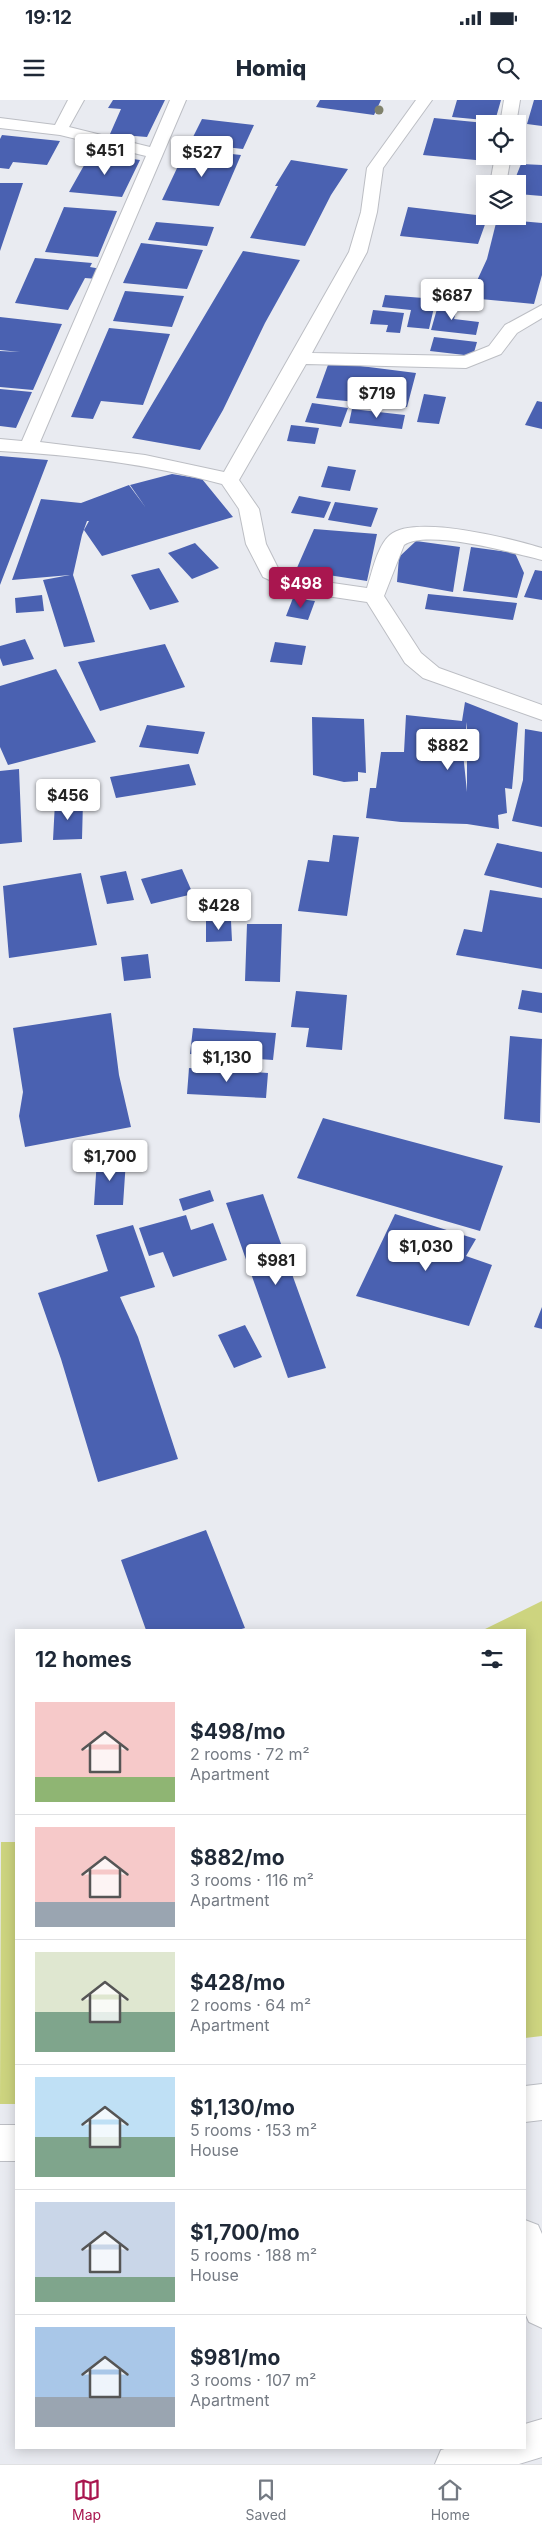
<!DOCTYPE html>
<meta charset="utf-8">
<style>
body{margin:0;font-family:Inter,sans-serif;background:#f2f2f3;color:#1f2937;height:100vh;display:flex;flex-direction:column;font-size:19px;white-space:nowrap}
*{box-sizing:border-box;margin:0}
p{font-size:16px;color:#747a83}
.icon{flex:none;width:28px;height:28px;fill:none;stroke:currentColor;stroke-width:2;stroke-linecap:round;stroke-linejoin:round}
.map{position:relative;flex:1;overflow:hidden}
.sheet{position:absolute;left:15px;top:1529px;width:511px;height:820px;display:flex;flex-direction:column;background:#fff;border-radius:0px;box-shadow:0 2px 12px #0003}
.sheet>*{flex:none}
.buttons{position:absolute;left:476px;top:15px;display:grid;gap:10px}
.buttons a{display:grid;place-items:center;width:50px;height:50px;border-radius:0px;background:#fff;box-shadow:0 2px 12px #0003;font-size:25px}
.price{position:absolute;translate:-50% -42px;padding:0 11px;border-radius:5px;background:#fff;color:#222;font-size:16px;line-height:32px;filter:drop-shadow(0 1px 2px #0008)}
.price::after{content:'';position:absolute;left:50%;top:30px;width:15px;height:11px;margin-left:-8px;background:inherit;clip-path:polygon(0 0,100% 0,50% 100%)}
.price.selected{background:#a9164f;color:#fff}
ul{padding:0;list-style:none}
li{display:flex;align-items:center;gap:15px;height:125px;padding:0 20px}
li+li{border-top:1px solid #e0e1e3}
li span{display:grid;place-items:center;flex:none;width:140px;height:100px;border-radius:0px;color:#555}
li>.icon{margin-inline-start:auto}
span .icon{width:60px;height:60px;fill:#fffc;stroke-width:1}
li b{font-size:21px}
h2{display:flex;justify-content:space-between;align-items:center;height:60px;padding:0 20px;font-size:21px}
.status{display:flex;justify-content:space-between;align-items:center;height:35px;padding:0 25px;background:#fff;direction:ltr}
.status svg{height:14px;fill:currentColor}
header{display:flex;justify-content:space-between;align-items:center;height:65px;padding:0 20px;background:#fff;font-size:22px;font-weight:800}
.dock{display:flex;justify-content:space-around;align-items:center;height:70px;border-top:1px solid #e0e1e3;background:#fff;font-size:14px;color:#747a83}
.dock a{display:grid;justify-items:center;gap:2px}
.dock .selected{color:#a9164f}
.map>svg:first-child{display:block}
.green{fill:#cdd47f}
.building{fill:#4a61b1;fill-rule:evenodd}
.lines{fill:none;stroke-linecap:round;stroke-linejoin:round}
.minor-casing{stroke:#bcbec4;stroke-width:2}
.minor{fill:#fff;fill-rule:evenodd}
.tree{fill:#80826c}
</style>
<div class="status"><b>19:12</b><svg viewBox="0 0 49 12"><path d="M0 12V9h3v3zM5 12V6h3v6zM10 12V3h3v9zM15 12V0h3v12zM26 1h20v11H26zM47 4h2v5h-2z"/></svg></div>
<header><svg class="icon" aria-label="menu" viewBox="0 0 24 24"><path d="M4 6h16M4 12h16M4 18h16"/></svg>Homiq<svg class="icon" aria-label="search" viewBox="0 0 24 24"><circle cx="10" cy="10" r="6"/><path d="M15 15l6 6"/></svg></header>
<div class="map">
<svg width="542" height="2364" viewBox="0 0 542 2364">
<rect width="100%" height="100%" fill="#e9ebf1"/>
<path class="green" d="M542,1501V1936L525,1938V1530H483Z
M1,1742H16V2004H0Z"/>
<path class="building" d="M113,0H165L147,37L110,34L121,9L108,8Z
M320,0H381L374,15L316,7Z
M457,0H501L495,21L452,17Z
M534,0H542V26L527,24Z
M434,18L485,23L486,61L423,55Z
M202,19L254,25L243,49L190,43Z
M2,35L60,41L47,65L13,62L9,69L0,68V39Z
M186,49L241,55L219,106L162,100Z
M91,53L140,60L122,97L69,92Z
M291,60L348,69L331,95L305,146L250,138L278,86H275Z
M521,64L542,65V96L518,94V84H513Z
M0,83H23L0,151Z
M64,107L117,111L98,157L45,152Z
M408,107L485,116H488L478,144L400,136Z
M497,119L542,123V175L534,204L469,198L487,159Z
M156,122L214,127L207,146L148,140Z
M141,143L203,150L187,189L123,183Z
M243,151L300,160L265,223L223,310L200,350L132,338Z
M35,158L92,163L90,167L101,169L97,179L85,178L68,210L15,203Z
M125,191L184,196L172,227L113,221Z
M385,195L436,199L429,229L407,227L411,210L382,207Z
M439,202L458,205L454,219L479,222L476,235L431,230Z
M373,210L404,213L400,233L386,232L388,225L370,224Z
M0,217L62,224L33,290L0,287V251L20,252L0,250Z
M109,228L170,234L143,305L101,301L93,319L71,317Z
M434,237L477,242L473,256L430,251Z
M329,262L416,273L407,307L316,298Z
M0,289L32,292L16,328L0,326Z
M424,294L446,297L439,324L417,322Z
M537,301L542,302V329L525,325Z
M312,303L348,308L341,327L305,322Z
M352,309L405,315L402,329L349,323Z
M291,325L319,328L315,344L287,341Z
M0,356L48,360L0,485Z
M328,366L356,370L350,391L321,387Z
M172,374L202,379L233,417L102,456L84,430L89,421H87L82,435L73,475L95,542L64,547L43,480L70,475L12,480L41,399L81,403L129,385L146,408L130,385Z
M299,396L331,402L324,418L291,413Z
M335,402L378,408L371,427L328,420Z
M314,429L377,434L367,481L296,470Z
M416,441L460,447L453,492L397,482L399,457Z
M195,443L219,468L192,479L168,453Z
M471,447L515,453L524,473L517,498L463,491Z
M159,468L179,502L150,510L131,475Z
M535,470L542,471V500L524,497Z
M428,494L517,503L513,520L425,509Z
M42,495L44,511L16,513L15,498Z
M293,498L315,501L308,520L286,516Z
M25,539L34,559L3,566L0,558V546Z
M275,542L306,546L302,565L270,562Z
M165,544L185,587L100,611L78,562Z
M56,569L96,642L8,665L0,647V586Z
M465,602L518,623L512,689L505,688L507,713L498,715L499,729L467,724L401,722L366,718L370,688H376L381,652H404L406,615L462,621ZM467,622V692L463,653Z
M312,617L364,619L366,673L358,672V681L344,682L313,675Z
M147,625L205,632L198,654L139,647Z
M525,629L542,632V727L512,721L523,680Z
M189,664L196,685L116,698L110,677Z
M19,669L22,742L0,744V671Z
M83,701L82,739L53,740L55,702Z
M333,735L359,737L347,816L298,811L308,760L329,762Z
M497,743L542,752V788L484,775Z
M182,769L193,794L151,804L141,779Z
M126,771L134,800L107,804L100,776Z
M81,773L97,845L9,858L3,786Z
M490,790L542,798V869L456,855L464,829L482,832Z
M206,821H231L232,841L206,842Z
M247,824H282L280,882L245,881Z
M148,854L151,878L124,881L121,857Z
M522,890L542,893V913L518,909Z
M296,891L347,895L342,950L306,947L309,928L291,927Z
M111,913L119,975L131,1027L25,1047L19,1016L23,992L13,928Z
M193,928L276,933L273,960L190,954Z
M510,936L542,939L540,1023L504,1019Z
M189,968L268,973L266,998L187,994Z
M323,1018L503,1066L480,1131L297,1078Z
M97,1059L126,1060L123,1105H94Z
M210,1090L214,1101L183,1111L179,1099Z
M263,1094L326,1268L288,1278L226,1103Z
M395,1114L476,1139L466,1156L492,1165L469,1226L356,1196Z
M186,1115L191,1130L213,1123L227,1160L173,1177L163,1152L149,1156L139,1128Z
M133,1125L155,1187L120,1197L138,1237L178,1359L98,1382L61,1259L38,1193L108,1171L96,1135Z
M542,1207V1229L534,1227Z
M245,1225L262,1257L234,1268L218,1235Z
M206,1430L245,1528L238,1530H146L121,1460Z"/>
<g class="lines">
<defs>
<path id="minor" d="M68,0H84L69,27L150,47L170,0H186L40,342L145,355L224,372L349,152L361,112L367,68L416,0H432L383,68L377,112L367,152L312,253L464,256L489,246L505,225L542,205V218L517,233L501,254L466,268L306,264L239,380L259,409L266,444L278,468L298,478L367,488C372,473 377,446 390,435C415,414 512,439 542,448V460C514,453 427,429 404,445L384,496L421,553L439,568L542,605V620L423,578L405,563L367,502L293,491L263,477L246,444L239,409L222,384C149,364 75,355 0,351V339L22,341L146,56L60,35L0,28V18L55,25Z
M504,0H520L516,24H500Z
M495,56H511L506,84H490Z
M542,1984V2020L525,2022V1986Z
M0,2025H16V2061H0Z
M525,2120L538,2125L542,2134V2228L529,2222L525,2213Z
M542,2319V2357L519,2364H435L441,2350L448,2348H525V2324Z"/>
</defs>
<use href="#minor" class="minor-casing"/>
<use href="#minor" class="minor"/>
</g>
<circle class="tree" cx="379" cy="10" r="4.5"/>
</svg>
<div class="buttons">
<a><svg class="icon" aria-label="locate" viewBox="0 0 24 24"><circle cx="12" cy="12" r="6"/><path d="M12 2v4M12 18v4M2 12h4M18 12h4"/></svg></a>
<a><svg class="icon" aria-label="layers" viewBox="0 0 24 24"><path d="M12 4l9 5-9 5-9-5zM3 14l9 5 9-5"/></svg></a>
</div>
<b class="price" style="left:105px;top:76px">$451</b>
<b class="price" style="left:202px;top:78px">$527</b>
<b class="price" style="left:452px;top:221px">$687</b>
<b class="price" style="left:377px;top:319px">$719</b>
<b class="price selected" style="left:301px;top:509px">$498</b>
<b class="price" style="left:448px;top:671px">$882</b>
<b class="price" style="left:68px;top:721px">$456</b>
<b class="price" style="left:219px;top:831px">$428</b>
<b class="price" style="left:227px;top:983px">$1,130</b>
<b class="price" style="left:110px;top:1082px">$1,700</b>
<b class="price" style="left:426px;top:1172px">$1,030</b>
<b class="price" style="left:276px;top:1186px">$981</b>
<section class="sheet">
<h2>12 homes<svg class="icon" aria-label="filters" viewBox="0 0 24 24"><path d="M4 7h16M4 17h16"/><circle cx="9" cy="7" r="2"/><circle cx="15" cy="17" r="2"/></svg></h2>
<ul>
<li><span style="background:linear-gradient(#f6c9c9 75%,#8fb573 0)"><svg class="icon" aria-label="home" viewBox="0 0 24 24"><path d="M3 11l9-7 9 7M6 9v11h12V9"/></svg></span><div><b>$498/mo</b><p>2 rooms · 72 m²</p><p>Apartment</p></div></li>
<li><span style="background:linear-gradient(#f6c9c9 75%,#9aa5b1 0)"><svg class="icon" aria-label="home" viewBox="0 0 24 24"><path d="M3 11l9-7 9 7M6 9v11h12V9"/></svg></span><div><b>$882/mo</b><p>3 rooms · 116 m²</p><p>Apartment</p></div></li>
<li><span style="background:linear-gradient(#dfe7d0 60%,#7fa58c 0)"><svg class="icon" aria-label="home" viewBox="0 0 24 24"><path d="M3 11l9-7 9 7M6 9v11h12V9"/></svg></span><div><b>$428/mo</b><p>2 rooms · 64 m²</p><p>Apartment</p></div></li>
<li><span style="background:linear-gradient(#bfe0f5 60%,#7fa58c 0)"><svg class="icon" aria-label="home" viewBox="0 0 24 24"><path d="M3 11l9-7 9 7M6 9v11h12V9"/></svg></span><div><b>$1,130/mo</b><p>5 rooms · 153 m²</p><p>House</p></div></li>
<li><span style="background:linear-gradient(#c9d6e8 75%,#7fa58c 0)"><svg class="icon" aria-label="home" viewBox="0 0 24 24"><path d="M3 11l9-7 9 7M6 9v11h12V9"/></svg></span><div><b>$1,700/mo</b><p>5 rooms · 188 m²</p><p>House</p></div></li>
<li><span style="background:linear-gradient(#a9c7e8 70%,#9aa5b1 0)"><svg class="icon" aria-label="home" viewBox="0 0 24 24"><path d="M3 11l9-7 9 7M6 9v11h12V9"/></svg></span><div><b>$981/mo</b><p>3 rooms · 107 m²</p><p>Apartment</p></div></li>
</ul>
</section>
</div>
<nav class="dock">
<a class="selected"><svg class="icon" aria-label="map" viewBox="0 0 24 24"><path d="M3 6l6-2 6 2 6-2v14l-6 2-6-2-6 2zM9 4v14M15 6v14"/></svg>Map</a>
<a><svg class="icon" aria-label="saved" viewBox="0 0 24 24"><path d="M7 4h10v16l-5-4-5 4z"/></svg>Saved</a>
<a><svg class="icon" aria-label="home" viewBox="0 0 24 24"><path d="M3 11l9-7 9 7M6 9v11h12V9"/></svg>Home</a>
</nav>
